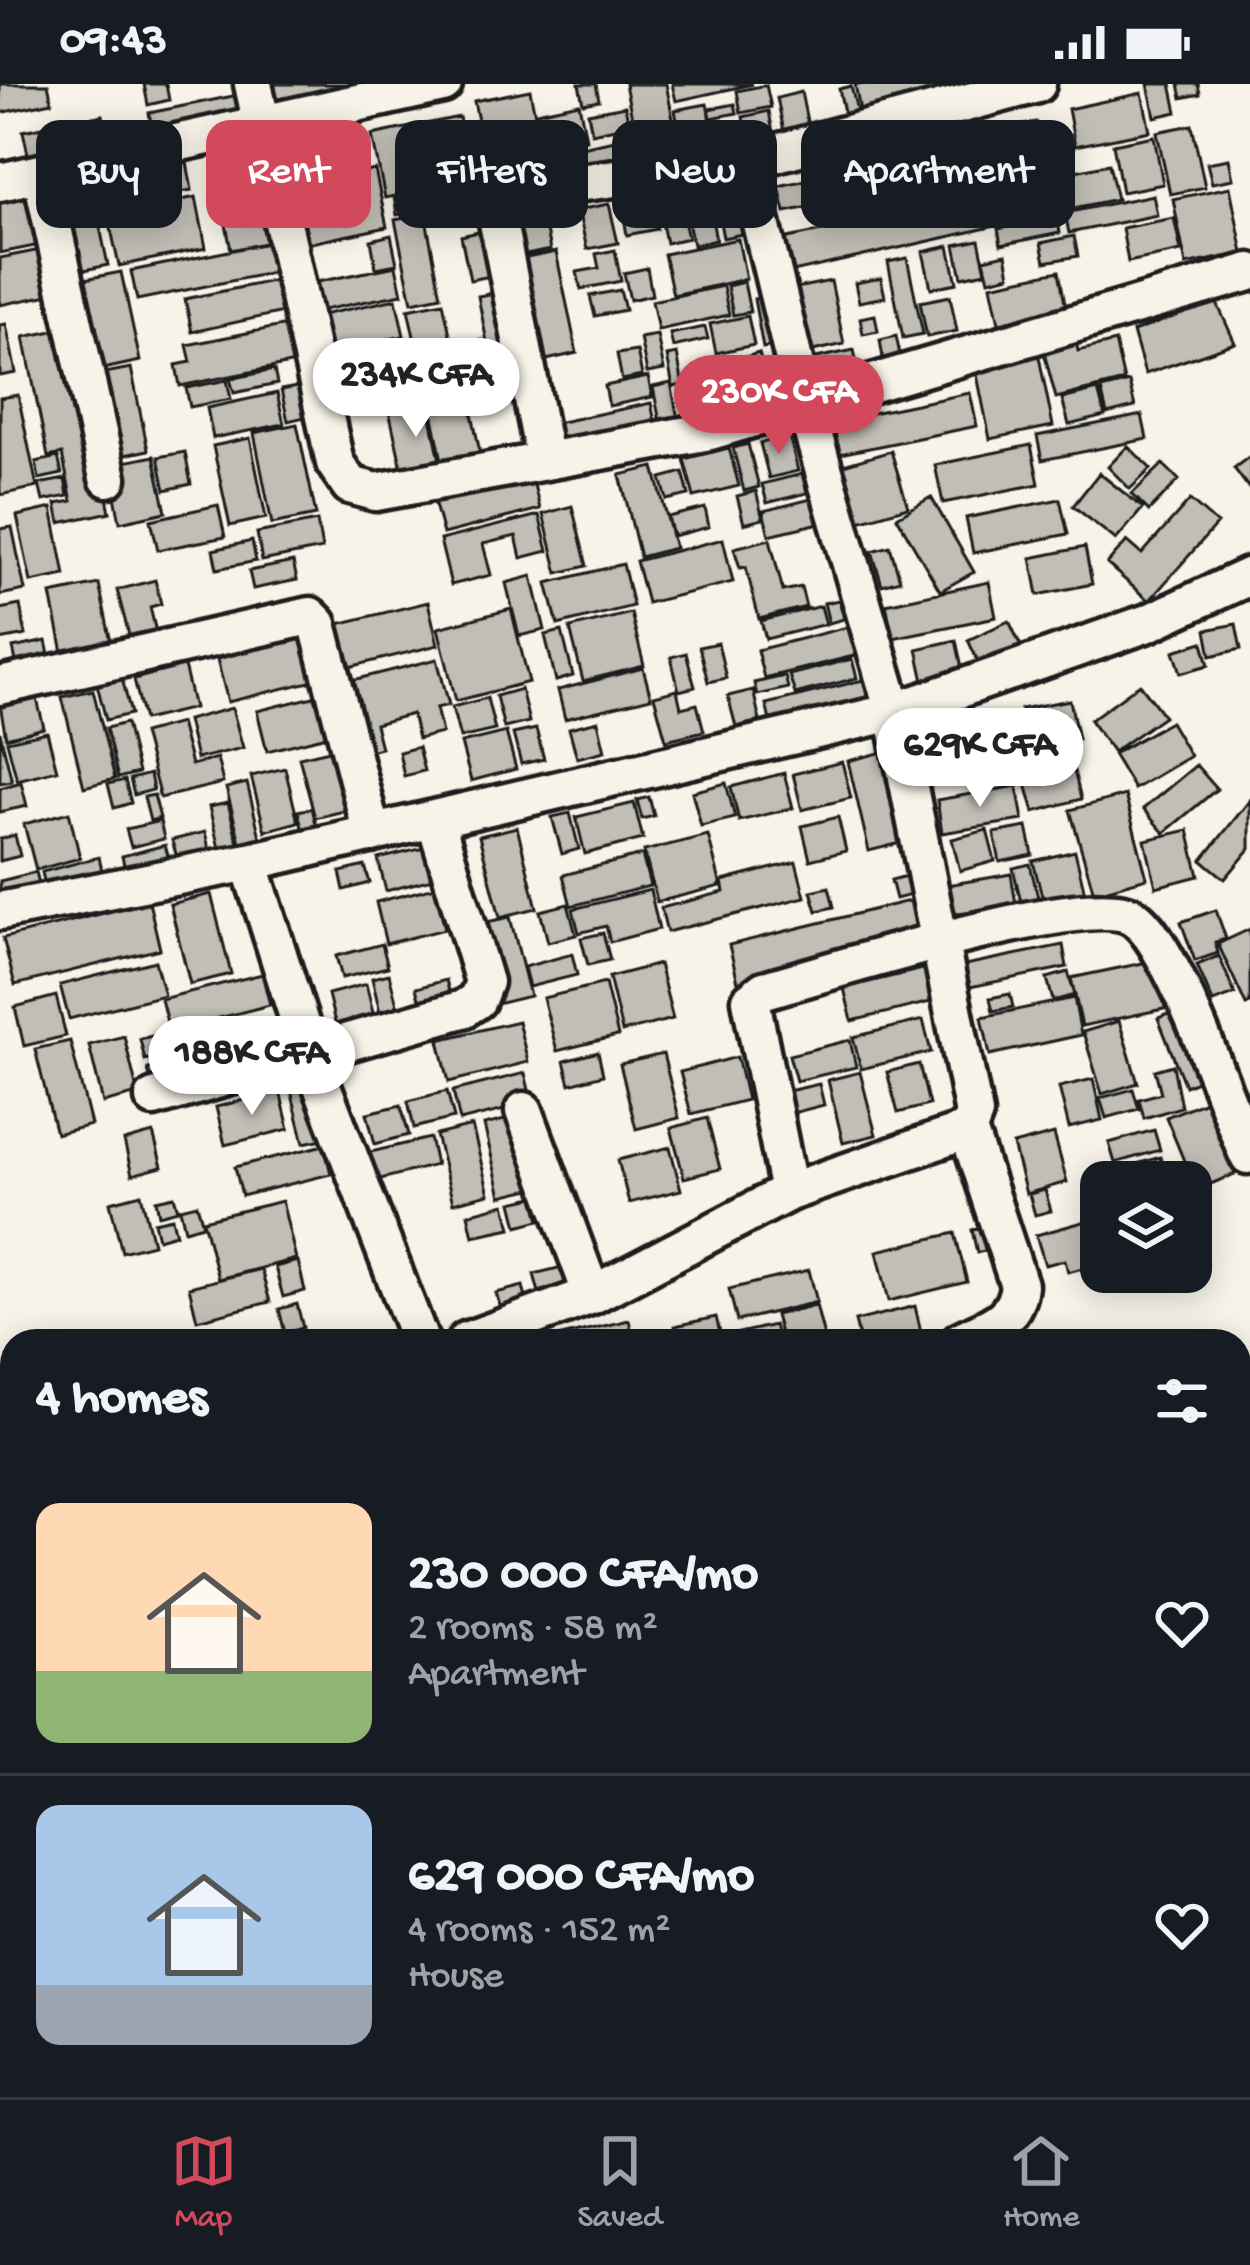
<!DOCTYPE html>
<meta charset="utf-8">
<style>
body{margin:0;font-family:"Gochi Hand",sans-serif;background:#242831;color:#f1f3f6;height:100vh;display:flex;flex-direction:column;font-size:45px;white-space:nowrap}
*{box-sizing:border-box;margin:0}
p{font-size:39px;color:#9ea1a6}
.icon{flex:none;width:66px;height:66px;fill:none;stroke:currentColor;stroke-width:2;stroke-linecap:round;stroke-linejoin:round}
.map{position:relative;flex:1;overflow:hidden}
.side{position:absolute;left:0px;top:1245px;width:1251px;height:768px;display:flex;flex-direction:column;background:#171b24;border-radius:36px 36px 0 0;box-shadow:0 6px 30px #0003}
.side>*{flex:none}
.hud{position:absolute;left:36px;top:36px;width:1179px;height:108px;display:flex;gap:24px}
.controls{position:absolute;left:1080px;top:1077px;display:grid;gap:24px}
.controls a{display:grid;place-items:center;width:132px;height:132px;border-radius:24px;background:#171b24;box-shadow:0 6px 30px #0003;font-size:60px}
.price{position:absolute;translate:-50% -102px;padding:0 27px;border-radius:42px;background:#fff;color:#222;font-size:39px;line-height:78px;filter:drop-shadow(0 3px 6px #0008)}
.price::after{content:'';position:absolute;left:50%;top:72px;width:36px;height:27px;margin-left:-18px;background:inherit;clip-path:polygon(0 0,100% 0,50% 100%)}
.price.active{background:#d1495b;color:#fff}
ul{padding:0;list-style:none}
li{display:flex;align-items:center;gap:36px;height:300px;padding:0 36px}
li+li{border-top:3px solid #363941}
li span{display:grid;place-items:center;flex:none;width:336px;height:240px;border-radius:24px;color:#555}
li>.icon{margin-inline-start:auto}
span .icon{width:144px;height:144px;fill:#fffc;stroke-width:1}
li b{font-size:51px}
h2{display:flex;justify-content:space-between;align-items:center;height:144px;padding:0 36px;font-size:51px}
.chip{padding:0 42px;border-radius:24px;background:#171b24;box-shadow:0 6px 30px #0003;font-size:42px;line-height:108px}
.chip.active{background:#d1495b;color:#fff}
.status{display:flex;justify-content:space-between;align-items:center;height:84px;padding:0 60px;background:#171b24;direction:ltr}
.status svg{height:33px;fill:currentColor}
.dock{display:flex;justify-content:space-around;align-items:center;height:168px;border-top:3px solid #363941;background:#171b24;font-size:33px;color:#9ea1a6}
.dock a{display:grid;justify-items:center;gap:6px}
.dock .active{color:#d1495b}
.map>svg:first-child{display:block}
.building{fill:#c0beb5;stroke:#1c1c1c;stroke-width:3}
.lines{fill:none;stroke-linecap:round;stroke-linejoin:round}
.minor-casing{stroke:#1c1c1c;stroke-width:45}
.tertiary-casing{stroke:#1c1c1c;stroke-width:54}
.minor{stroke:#f7f3e8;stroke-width:36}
.tertiary{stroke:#f7f3e8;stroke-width:45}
.rail-casing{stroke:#1c1c1c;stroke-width:14}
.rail{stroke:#f7f3e8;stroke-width:9;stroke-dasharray:27;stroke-linecap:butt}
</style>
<div class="status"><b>09:43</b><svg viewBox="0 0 49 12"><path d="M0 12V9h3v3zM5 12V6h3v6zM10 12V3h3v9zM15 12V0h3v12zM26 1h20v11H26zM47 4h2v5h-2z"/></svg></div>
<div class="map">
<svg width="1250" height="2013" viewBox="0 0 1250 2013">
<rect width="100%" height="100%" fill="#f7f3e8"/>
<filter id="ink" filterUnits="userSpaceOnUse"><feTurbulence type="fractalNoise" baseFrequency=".00833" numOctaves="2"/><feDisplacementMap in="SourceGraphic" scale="24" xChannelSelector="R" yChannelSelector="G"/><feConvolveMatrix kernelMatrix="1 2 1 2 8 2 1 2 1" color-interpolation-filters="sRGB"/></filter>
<g filter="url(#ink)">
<path class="building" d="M0,0H48L52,18L0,29Z
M144,0H166L169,16L148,21Z
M273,0H422L279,29Z
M579,0H596L599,16L583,19Z
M625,0H666L674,40L635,48Z
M672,0H753L676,17Z
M855,0H935L938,16L861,32Z
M1148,0H1171L1177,28L1155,33Z
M1179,0H1198L1200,10L1182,14Z
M766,1L771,23L741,29L737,7Z
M851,2L858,31L845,33L839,5Z
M530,6L546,87L490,98L474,17Z
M801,8L810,52L786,57L777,14Z
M1142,9L1150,47L1075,62L1068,25Z
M238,11L245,40L155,58L149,29Z
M579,19L586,55L545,64L537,28Z
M707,20L717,67L684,73L675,26Z
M735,20L737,29L711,34L709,25Z
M625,22L629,41L592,49L588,29Z
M769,27L773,49L747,54L743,33Z
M103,31L111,68L31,84L23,47Z
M459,33L472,96L385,114L372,51Z
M1036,38L1043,68L902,97L896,67Z
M1192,41L1205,103L1170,110L1157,48Z
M354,44L362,80L290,95L283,58Z
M672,44L677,71L553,97L548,70Z
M1154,52L1163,100L1122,108L1113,60Z
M258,68L264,96L223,105L217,76Z
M883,73L888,96L876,99L872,75Z
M1229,75L1233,95L1212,99L1207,79Z
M187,78L192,106L164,111L159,84Z
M863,80L869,105L848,110L843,84Z
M1109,80L1117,115L1030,133L1023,98Z
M375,86L387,143L292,163L281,106Z
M995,86L999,102L943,113L940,97Z
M838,89L843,116L785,128L779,102Z
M90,96L108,181L75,188L58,103Z
M1230,103L1243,169L1186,181L1173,115Z
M33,105L45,160L0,169V112Z
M472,105L476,124L427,134L423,116Z
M260,106L270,158L231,166L221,115Z
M1020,106L1026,135L789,189L783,155Z
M416,108L420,126L397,131L394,113Z
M1153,111L1157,131L1069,149L1065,129Z
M196,113L206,164L119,182L108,131Z
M876,113L879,130L843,137L839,120Z
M708,114L716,156L693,161L684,119Z
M540,118L543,132L505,140L502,126Z
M736,118L742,150L723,154L717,122Z
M609,120L618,159L587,165L578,126Z
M680,120L688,154L666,159L659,124Z
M652,122L657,145L627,151L623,128Z
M425,130L441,212L412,218L395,136Z
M543,132L550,166L512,174L505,140Z
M1057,133L1060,149L1001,161L998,145Z
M1174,134L1181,167L1128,178L1122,144Z
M487,146L496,191L470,196L461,152Z
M391,151L397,180L376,184L371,156Z
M1074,152L1078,172L1045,178L1041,159Z
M738,155L746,195L673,211L664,170Z
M979,156L986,188L962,193L955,161Z
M273,158L280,187L137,216L131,187Z
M949,162L957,199L931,204L923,168Z
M45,165L54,210L0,221V174Z
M615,166L621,197L581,205L577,188L599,184L596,170Z
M556,168L577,269L538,278L517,176Z
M1006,170L1010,191L989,196L984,175Z
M907,174L923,250L903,254L888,178Z
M396,182L402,210L323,226L317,198Z
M647,184L652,211L630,216L624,189Z
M1059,187L1066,225L999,239L991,201Z
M121,188L140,277L94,287L75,197Z
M881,194L885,213L859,218L855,199Z
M277,196L283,228L192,248L185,215Z
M831,197L844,260L804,269L791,205Z
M744,198L750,228L733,231L727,202Z
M723,202L729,231L658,246L652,217Z
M620,206L625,226L595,232L590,212Z
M502,208L515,273L491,279L478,212Z
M772,212L782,260L763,264L754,215Z
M950,212L957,247L927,253L920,218Z
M396,215L404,252L324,268L317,232Z
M1216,217L1235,259L1145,290L1133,248Z
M443,218L461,301L426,308L408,225Z
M875,231L878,247L863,250L860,234Z
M748,232L754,261L716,269L710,240Z
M6,240L16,289L0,292V241Z
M287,241L295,279L180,302L176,281L191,278L187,261Z
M72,243L110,428L60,439L56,420L72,417L62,370L48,373L24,253Z
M705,243L708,255L673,263L670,250Z
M657,251L664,286L647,289L640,254Z
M896,252L900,271L883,274L880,256Z
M482,256L490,293L462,299L455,262Z
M1076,257L1078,267L1115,258L1124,297L1056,314L1043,265Z
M854,266L858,285L806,296L802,277Z
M637,267L642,292L622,296L617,270Z
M1038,268L1053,342L990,355L975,281Z
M759,269L771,316L751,321L739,275Z
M677,270L683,301L673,303L667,272Z
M417,273L425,309L332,328L325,292Z
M718,280L724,305L710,308L705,283Z
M131,284L148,366L106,375L89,292Z
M274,286L277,300L234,309L230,295Z
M648,293L652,313L609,322L605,302Z
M695,294L699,311L707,309L710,321L695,325L688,296Z
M227,296L231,315L190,323L186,304Z
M1129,298L1135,323L1107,330L1101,305Z
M671,299L680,345L662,348L653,303Z
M466,301L482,378L444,386L428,309Z
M302,302L309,332L288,337L281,306Z
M741,305L745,326L729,328L725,308Z
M1098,306L1105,332L1069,341L1062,315Z
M277,309L284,340L213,354L207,324Z
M970,309L977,342L835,371L828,338Z
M18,311L37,403L0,411V314Z
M427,314L443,391L405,399L388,322Z
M651,319L658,352L563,372L556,339Z
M1142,331L1147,355L1042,376L1037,352Z
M297,340L316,431L272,440L254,349Z
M789,352L798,387L769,394L760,359Z
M250,354L266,434L230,442L213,362Z
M748,360L759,403L744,407L733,364Z
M1031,361L1039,400L943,419L935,381Z
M1128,362L1151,385L1130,405L1108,383Z
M729,364L739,402L694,413L684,375Z
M891,367L908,423L856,438L840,382Z
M185,368L191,400L165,406L158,373Z
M154,372L166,428L120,438L109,381Z
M1250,372V406L1234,384Z
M58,373L62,390L39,395L36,378Z
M1163,380L1179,396L1149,427L1132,410Z
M654,383L675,464L640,473L620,391Z
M683,388L689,411L667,416L661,394Z
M531,389L540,425L443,450L433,413Z
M1099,389L1143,424L1116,456L1073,422Z
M802,390L807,409L767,419L762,400Z
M65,395L68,412L43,417L39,400Z
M756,407L763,435L744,440L737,412Z
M819,413L824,438L769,451L763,427Z
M931,413L974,488L940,507L897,433Z
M1060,415L1068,450L973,469L966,434Z
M1190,416L1217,440L1149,517L1107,480L1127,457L1142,470Z
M218,421L225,453L158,466L151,436Z
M572,422L587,482L558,489L543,430Z
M52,424L65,491L31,498L17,432Z
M705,424L709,443L673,452L668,433Z
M539,431L548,467L521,474L516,452L483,460L491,491L451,501L440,456Z
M317,437L322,465L262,477L257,449Z
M12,443L25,506L0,511V445Z
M723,455L733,498L647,519L636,477Z
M770,455L783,507L801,503L806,523L759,535L746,483L740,484L734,464Z
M252,457L256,477L217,485L213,466Z
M890,462L900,496L882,501L872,467Z
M1085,463L1092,500L1038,511L1031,474Z
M293,478L297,496L253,505L249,487Z
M623,480L633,522L558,541L547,499Z
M532,492L545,546L519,552L506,499Z
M155,496L161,520L150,523L156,548L130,555L117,506Z
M989,498L996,533L893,554L886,520Z
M99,500L113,568L65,578L51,510Z
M839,516L844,535L829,539L824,519Z
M428,518L438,561L346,584L334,541Z
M20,521L26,551L0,556V525Z
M821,522L826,540L766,555L761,537Z
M511,525L529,598L456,617L438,544Z
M631,529L644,582L583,597L570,544Z
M1009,537L1028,577L986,595L968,556Z
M1236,540L1241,565L1211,572L1206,546Z
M855,541L862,570L764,594L757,566Z
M562,547L573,592L556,597L545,551Z
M311,551L322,595L228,618L217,575Z
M956,556L964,594L925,602L917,565Z
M46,557L52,584L19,591L13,564Z
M1203,558L1209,581L1181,589L1174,567Z
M718,559L726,594L708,598L699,563Z
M686,569L695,603L679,607L671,573Z
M437,575L449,621L436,624L442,649L418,655L412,630L375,640L381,664L358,670L341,599Z
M852,575L857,594L795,610L789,591Z
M184,582L194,624L144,636L134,595Z
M643,584L651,614L565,635L558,606Z
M785,592L788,604L757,611L754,599Z
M122,594L131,630L106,636L97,600Z
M867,595L874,624L773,649L766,620Z
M1140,600L1164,632L1113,668L1090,636Z
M521,605L529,638L504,644L496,612Z
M93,606L115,695L84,703L62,613Z
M677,606L681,624L697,620L704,647L666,656L654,612Z
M753,606L760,637L736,643L728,612Z
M329,609L339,649L267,667L257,627Z
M36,611L44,644L6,654L0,621Z
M487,614L495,646L460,654L452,623Z
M1070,616L1078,655L1029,664L1021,625Z
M232,624L243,664L196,675L187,636Z
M942,635L945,651L930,655L927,638Z
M1009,636L1021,691L985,700L972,645Z
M598,637L605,667L577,674L569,644Z
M1170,638L1190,672L1134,705L1113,670Z
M126,639L138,689L118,694L106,644Z
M180,639L191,681L217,674L223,699L160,714L143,649Z
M536,645L544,675L521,680L513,650Z
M0,648L12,697L0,699Z
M47,648L57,686L17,696L7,657Z
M506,648L516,685L471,697L461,659Z
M968,652L975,678L929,692L921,666Z
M342,663L357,724L315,734L299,673Z
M418,663L424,687L404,692L399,668Z
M883,668L905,758L869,767L848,677Z
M842,678L851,714L802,726L793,690Z
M1196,681L1217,705L1164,749L1143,725Z
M285,684L298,738L265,747L251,692Z
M1074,687L1081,715L1034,728L1026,700Z
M784,689L793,724L739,737L731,703Z
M150,690L153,706L134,711L130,695Z
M125,696L131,719L114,724L108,700Z
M21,698L27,722L0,728V704Z
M247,699L260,753L240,758L226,704Z
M726,699L735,734L701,742L692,708Z
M1017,702L1023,736L942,749L937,716Z
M154,711L160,734L150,737L144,713Z
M1125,711L1147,794L1094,809L1070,726Z
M649,713L654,732L642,735L637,716Z
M1250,716V765L1225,795L1202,776Z
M228,719L239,763L220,768L209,723Z
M634,719L643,755L585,770L576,733Z
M312,724L317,744L303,748L298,727Z
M69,728L80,774L36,786L24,740Z
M570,729L579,765L562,770L552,733Z
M838,733L846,767L810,776L802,742Z
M160,737L164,755L131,763L126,745Z
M517,743L537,824L500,833L479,752Z
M1027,743L1033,771L1000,778L994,749Z
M987,746L995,777L960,787L952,755Z
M1188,746L1199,792L1156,803L1145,756Z
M205,748L211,773L179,781L172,756Z
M15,751L20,772L0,777V755Z
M708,751L721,802L657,818L644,767Z
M165,761L170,779L126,790L122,772Z
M428,763L436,794L386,807L378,775Z
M1075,767L1085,809L1044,820L1033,777Z
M642,771L650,802L571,822L563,791Z
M99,773L104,796L47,810L42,788Z
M796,778L805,813L667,848L661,824L724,808L722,797Z
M1030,780L1040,822L1023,826L1013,784Z
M365,782L370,799L344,806L340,788Z
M36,788L41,807L0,818V797Z
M1011,790L1016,820L952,830L947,801Z
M906,792L911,811L896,815L891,796Z
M435,803L445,845L386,860L376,818Z
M829,803L834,823L817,827L811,807Z
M650,806L659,845L610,858L606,842L579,849L573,825Z
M211,810L231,890L190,900L170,820Z
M917,815L926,851L738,898L729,861Z
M149,818L160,865L15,901L3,854Z
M568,820L576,851L548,858L540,827Z
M1216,826L1226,855L1215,858L1218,869L1195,877L1181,838Z
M510,833L530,912L493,921L473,841Z
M1250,845V919L1246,921L1218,860Z
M603,849L610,876L588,881L581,854Z
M382,860L388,883L342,894L336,872Z
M1063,861L1067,883L970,903L965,881Z
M572,870L577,891L529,903L524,883Z
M1219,872L1235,910L1213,918L1197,881Z
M1162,875L1173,923L1082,942L1071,894Z
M155,877L164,911L69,935L60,901Z
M659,880L673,935L622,948L609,893Z
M931,883L939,916L852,937L844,904Z
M1068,888L1075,911L1053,917L1047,894Z
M262,890L270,921L203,938L217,994L183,1002L161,915Z
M389,890L401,936L383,941L372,894Z
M446,896L453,922L423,930L416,904Z
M605,899L618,952L557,967L543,914Z
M366,900L377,945L339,955L328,910Z
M1010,910L1013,923L993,927L990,914Z
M56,912L66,952L24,962L15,923Z
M1074,914L1081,951L990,971L982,933Z
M1179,926L1206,993L1185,1002L1158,934Z
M923,936L931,968L861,985L853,953Z
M518,937L528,978L449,998L439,956Z
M1119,937L1138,999L1102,1010L1083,948Z
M284,945L290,969L225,985L219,961Z
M163,949L168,970L145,976L140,955Z
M124,952L138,1010L103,1019L89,961Z
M850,956L856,983L796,997L789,971Z
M70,957L91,1041L56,1050L35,965Z
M598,968L603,991L570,1000L564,977Z
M663,970L679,1034L636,1045L620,980Z
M737,973L747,1016L691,1030L680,988Z
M168,980L172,997L152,1002L148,985Z
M919,980L929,1021L898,1029L887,988Z
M1173,981L1181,1023L1144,1034L1139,1015L1161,1009L1155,986Z
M311,988L327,1054L304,1059L288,994Z
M860,988L876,1051L843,1059L828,996Z
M525,989L532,1019L460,1037L453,1007Z
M1093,995L1102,1036L1069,1044L1059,1003Z
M819,1000L824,1021L789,1030L784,1008Z
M1133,1005L1139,1025L1106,1034L1100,1014Z
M280,1007L289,1045L225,1061L216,1023Z
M447,1007L454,1034L414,1044L408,1017Z
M1210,1015L1240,1088L1196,1106L1166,1033Z
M401,1021L409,1051L375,1060L367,1029Z
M517,1033L535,1104L501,1112L484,1041Z
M707,1034L720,1085L684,1094L671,1044Z
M472,1042L489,1110L453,1119L436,1051Z
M1154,1046L1160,1066L1115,1079L1109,1059Z
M153,1049L162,1083L132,1091L124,1057Z
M1054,1050L1067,1098L1026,1110L1013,1061Z
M430,1054L436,1081L369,1098L362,1070Z
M324,1061L331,1090L242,1112L235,1083Z
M670,1063L681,1106L629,1119L618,1076Z
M1160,1073L1165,1091L1123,1098L1119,1085Z
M1045,1106L1051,1127L1035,1131L1029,1110Z
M141,1110L153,1160L122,1168L110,1118Z
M174,1112L178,1126L159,1131L156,1116Z
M534,1113L540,1136L518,1142L512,1118Z
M282,1117L296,1175L218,1195L203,1136Z
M197,1120L203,1141L185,1146L180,1124Z
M505,1120L511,1144L473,1152L468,1130Z
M1101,1133V1163L1087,1167L1091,1182L1068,1188L1065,1176L1045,1181L1036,1151Z
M172,1134L176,1150L158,1155L154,1138Z
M994,1141L999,1163L977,1169L972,1146Z
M955,1149L967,1198L889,1217L877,1167Z
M298,1177L305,1207L283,1213L275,1183Z
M566,1182L572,1208L541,1216L534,1190Z
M261,1185L270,1218L197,1236L189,1203Z
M809,1186L817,1218L737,1237L729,1205Z
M523,1202L527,1219L501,1225L496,1209Z
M297,1220L303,1244L285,1249L279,1225Z
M816,1221L825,1257H782L775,1231Z
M915,1222L923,1257H860L855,1237Z
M716,1233L722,1257H679L675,1242Z
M629,1236L634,1257H553V1254Z
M774,1241L778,1257H736L734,1250Z
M1239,1413L1250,1424V1468L1239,1458Z
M1242,1664L1250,1671V1743L1239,1734Z
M1239,1855L1250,1863V1899L1239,1891Z
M12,1934V1988L0,1966V1940Z
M1250,1958V1991L1239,1982V1970Z
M2,1981L16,2013H0Z
M1241,1993L1250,1999V2013H1226Z
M19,2001H58L64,2011L25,2013Z
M121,2001H180L165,2013H130Z
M925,2001H988L979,2013H940Z
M1002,2001H1039L1029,2013H1016Z
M1110,2001H1185L1200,2013H1124Z"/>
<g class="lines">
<defs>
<path id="minor" d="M253,0L335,379L350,401L376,408L710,347L1250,188
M746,77L805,322L894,628L974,1030L968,1046L1019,1201C1015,1237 990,1242 960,1257
M41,89L108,394
M0,98L443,0
M545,377L494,118L500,109L746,77L1037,0
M0,602L310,532L318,540L372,750
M249,778L309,968L420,1257
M0,827L249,778L894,628L1148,539L1250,492
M154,1014L463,925L477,916L484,898L435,735
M524,1027L592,1211
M789,1108L751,916L764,906C824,890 1087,806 1132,832C1172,855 1227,1022 1248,1071
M466,1257L592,1211L789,1108L968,1046
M1239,1798L1250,1786
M1090,2001L1103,2013
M1051,2013L1061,2001"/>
<path id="tertiary" d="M1239,1570L1250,1561
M673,2013L688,2001"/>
</defs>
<use href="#minor" class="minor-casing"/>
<use href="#tertiary" class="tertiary-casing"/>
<use href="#minor" class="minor"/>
<use href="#tertiary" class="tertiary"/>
<defs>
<path id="rail" d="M0,1331L12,1359
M371,2001L380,2013"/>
</defs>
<use href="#rail" class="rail-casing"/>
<use href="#rail" class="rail"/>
</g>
</g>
</svg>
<div class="controls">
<a><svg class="icon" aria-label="layers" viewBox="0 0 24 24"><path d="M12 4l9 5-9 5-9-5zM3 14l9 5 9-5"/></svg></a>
</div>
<b class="price" style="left:416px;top:356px">234K CFA</b>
<b class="price active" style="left:779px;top:373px">230K CFA</b>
<b class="price" style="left:980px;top:726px">629K CFA</b>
<b class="price" style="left:252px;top:1034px">188K CFA</b>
<div class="hud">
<a class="chip">Buy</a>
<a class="chip active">Rent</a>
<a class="chip">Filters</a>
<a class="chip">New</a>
<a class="chip">Apartment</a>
</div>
<section class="side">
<h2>4 homes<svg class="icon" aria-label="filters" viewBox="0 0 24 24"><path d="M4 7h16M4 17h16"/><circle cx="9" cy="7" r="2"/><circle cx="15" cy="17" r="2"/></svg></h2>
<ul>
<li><span style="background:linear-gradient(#ffd9b3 70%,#8fb573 0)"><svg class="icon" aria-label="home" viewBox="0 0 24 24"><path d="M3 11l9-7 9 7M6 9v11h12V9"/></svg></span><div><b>230 000 CFA/mo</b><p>2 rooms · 58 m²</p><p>Apartment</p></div><svg class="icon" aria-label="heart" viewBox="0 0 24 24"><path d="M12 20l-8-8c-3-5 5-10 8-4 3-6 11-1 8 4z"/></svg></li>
<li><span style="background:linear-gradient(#a9c7e8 75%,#9aa5b1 0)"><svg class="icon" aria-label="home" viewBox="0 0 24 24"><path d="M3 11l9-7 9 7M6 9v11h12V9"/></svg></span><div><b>629 000 CFA/mo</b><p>4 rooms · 152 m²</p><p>House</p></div><svg class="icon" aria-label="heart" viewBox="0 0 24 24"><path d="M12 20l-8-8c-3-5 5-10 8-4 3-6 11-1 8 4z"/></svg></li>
</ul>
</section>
</div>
<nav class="dock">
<a class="active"><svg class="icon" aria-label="map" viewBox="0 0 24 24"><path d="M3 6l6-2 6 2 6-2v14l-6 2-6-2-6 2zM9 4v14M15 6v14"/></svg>Map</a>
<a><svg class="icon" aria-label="saved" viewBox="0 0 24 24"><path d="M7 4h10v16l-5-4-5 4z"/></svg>Saved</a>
<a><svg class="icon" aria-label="home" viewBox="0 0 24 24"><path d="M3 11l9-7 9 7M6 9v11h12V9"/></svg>Home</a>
</nav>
